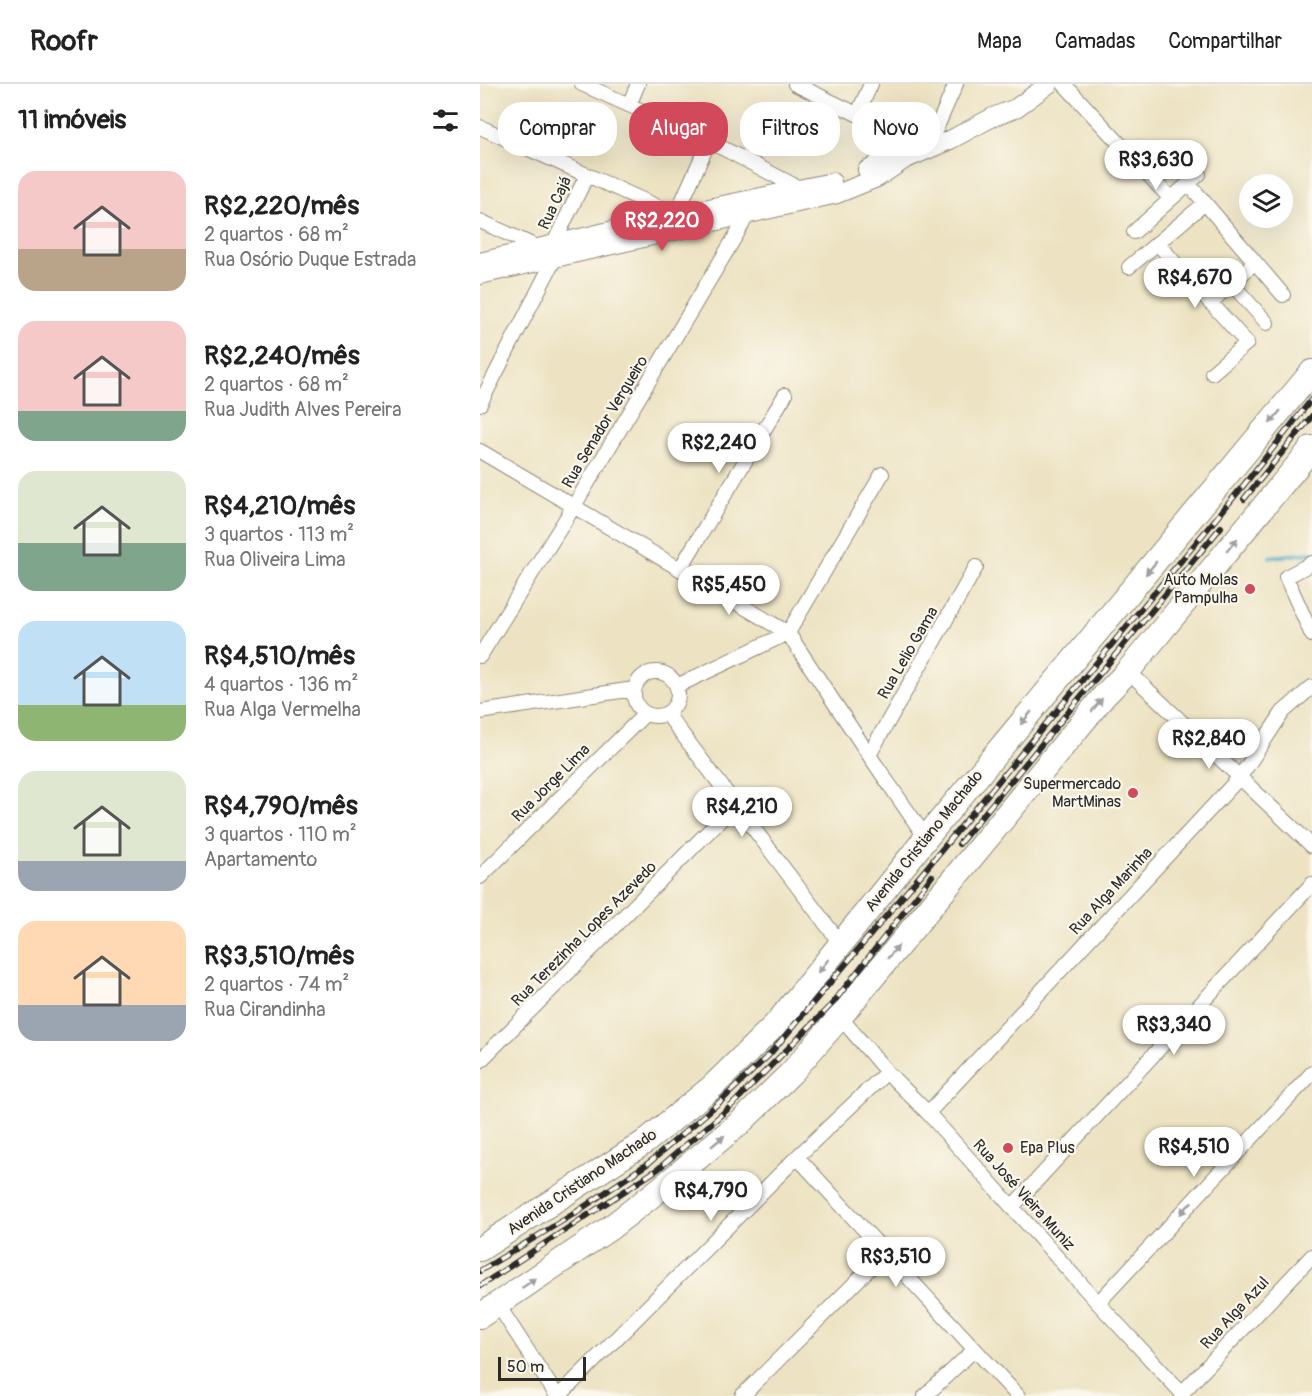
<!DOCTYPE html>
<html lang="pt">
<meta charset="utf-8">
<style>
body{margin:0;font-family:Pangolin,sans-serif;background:#f2f2f2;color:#222;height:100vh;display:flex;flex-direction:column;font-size:22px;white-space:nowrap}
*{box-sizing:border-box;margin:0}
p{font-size:20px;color:#767676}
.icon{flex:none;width:33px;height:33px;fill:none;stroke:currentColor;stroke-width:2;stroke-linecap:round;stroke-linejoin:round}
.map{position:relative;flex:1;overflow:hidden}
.panel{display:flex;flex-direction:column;background:#fff;width:480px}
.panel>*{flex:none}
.hud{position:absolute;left:18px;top:18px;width:570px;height:54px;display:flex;gap:12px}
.tools{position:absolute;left:759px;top:90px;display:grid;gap:12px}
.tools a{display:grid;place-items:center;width:54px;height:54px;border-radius:50%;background:#fff;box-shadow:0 6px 24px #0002;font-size:30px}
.scale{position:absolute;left:18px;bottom:15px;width:88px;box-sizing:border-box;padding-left:6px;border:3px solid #2b2b2b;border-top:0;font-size:16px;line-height:21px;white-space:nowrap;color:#2b2b2b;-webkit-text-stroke:4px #fbf7ec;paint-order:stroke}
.price{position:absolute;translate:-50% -51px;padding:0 14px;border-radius:21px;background:#fff;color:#222;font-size:20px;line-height:39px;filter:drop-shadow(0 2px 3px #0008)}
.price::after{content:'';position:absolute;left:50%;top:36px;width:18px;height:14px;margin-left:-9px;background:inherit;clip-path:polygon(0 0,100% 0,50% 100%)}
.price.active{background:#d1495b;color:#fff}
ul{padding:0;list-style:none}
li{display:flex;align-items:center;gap:18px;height:150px;padding:0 18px}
li span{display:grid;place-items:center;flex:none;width:168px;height:120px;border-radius:18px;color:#555}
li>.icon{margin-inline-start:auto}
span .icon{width:72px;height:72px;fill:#fffc;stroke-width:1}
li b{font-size:26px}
h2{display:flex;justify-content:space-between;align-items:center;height:72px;padding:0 18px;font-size:26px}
.tag{padding:0 21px;border-radius:24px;background:#fff;box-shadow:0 6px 24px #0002;font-size:21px;line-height:54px}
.tag.active{background:#d1495b;color:#fff}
header{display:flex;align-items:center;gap:36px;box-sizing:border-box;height:84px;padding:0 30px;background:#fff;border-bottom:2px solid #e0e0e0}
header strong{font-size:28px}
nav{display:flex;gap:33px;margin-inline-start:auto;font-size:21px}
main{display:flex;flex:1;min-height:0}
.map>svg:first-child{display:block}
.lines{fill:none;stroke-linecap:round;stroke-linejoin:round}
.stream{stroke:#47a9c6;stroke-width:4}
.minor-casing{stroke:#8c8777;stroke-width:16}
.tertiary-casing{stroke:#8c8777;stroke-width:20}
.trunk-casing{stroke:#8c8777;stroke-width:26}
.minor{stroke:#fff;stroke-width:14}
.tertiary{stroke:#fff;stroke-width:18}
.trunk{stroke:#fff;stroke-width:24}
.rail-casing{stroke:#2b2b2b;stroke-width:6}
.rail{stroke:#fbf7ec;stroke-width:4;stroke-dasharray:11;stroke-linecap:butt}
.oneway{fill:#a0a0a0}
.poi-dot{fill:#d1495b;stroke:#fbf7ec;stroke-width:2}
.labels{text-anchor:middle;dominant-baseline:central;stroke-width:4.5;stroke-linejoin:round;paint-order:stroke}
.street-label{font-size:16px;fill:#2b2b2b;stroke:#fbf7ec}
.poi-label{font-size:16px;fill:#2b2b2b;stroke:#fbf7ec;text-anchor:end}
</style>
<header>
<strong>Roofr</strong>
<nav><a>Mapa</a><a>Camadas</a><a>Compartilhar</a></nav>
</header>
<main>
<section class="panel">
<h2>11 imóveis<svg class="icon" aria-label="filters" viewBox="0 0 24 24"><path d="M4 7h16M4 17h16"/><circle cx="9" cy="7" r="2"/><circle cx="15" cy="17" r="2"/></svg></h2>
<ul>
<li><span style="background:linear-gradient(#f6c9c9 65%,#b9a48a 0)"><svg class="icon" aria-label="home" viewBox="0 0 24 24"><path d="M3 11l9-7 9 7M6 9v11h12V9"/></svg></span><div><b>R$2,220/mês</b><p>2 quartos · 68 m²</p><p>Rua Osório Duque Estrada</p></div></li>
<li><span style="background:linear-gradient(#f6c9c9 75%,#7fa58c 0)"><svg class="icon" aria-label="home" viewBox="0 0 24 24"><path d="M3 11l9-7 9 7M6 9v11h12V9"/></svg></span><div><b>R$2,240/mês</b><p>2 quartos · 68 m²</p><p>Rua Judith Alves Pereira</p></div></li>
<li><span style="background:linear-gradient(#dfe7d0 60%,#7fa58c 0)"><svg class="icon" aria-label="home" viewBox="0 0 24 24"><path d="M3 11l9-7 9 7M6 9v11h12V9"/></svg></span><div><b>R$4,210/mês</b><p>3 quartos · 113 m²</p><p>Rua Oliveira Lima</p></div></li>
<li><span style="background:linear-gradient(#bfe0f5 70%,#8fb573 0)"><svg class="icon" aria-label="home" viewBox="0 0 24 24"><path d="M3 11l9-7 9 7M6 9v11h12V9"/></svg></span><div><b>R$4,510/mês</b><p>4 quartos · 136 m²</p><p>Rua Alga Vermelha</p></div></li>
<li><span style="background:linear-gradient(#dfe7d0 75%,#9aa5b1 0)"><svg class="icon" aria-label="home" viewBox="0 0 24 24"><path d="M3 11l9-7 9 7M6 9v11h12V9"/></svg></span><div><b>R$4,790/mês</b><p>3 quartos · 110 m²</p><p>Apartamento</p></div></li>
<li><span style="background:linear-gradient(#ffd9b3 70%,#9aa5b1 0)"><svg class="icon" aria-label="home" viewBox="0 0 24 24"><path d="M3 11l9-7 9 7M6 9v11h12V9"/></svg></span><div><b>R$3,510/mês</b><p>2 quartos · 74 m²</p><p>Rua Cirandinha</p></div></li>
</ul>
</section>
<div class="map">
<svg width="832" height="1312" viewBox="0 0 832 1312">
<rect width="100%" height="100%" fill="#fbf7ec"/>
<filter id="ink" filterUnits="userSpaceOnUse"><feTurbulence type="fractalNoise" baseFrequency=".0167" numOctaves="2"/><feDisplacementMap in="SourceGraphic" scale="12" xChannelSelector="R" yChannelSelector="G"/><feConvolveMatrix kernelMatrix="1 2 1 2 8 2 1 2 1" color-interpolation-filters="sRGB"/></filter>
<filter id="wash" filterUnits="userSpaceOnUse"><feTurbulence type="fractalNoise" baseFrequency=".008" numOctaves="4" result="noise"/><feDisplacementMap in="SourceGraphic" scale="24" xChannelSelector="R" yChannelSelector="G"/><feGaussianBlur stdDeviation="1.35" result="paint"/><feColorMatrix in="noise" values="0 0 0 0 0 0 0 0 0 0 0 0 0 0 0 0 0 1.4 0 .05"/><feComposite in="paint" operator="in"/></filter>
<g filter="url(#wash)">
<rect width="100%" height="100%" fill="#ede3c3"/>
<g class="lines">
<path class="stream" d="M790,473L832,469"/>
</g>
</g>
<g filter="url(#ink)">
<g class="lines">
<defs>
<path id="minor" d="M102,0L229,57L321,105L322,108
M315,0L426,54
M584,0L691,115
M149,21L158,0
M378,29L391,0
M0,43L196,131L229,57
M448,63L476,0
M708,99L803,211
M0,137L59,164
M654,148L719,90
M677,159L767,259L732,289
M73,161L107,91
M649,183L725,119
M751,199L787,239
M730,219L775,178
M0,320L75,174L74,169
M0,367L308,549L389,671L446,754
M832,479L806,493L832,551
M200,485L305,311
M0,572L94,422L255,153L268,130L266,125
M648,587L832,762
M154 610a22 22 0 1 1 44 0a22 22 0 1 1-44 0Z
M197,602L308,549L402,390
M0,628L154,605
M187,630L361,860
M389,671L496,483
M0,793L165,630
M360,933L407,988L448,1029L618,1219L702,1309V1312
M0,977L256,720
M448,1029L760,693L803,628L832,603
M317,1073L538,1312
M532,1123L832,800
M618,1219L832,989
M18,1221L77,1312
M702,1309L832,1172
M79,1312L317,1073L407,988
M262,1312L405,1169
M445,1312L495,1265"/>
<path id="tertiary" d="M416 64a10 10 0 1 1 20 0a10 10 0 1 1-20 0Z
M433,72L470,56L513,33L536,24L569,0
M387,86L392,84L416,65
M0,178L196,131L352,98
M0,191L357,110L397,94L427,74"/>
<path id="trunk" d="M0,1165L165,1058L232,1003L298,938L446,754L832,288
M0,1232L130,1144L180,1105L261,1038L312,988L360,933L624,612L648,587L832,364"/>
</defs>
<use href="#minor" class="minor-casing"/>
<use href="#tertiary" class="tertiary-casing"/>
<use href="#trunk" class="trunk-casing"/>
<use href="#minor" class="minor"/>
<use href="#tertiary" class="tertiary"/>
<use href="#trunk" class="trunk"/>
<defs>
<path id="rail" d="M764,415L832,332
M479,760L741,443
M0,1187L92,1131L170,1078L242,1016L289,971L445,786L763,402L832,315
M0,1202L178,1085L248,1025L353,919L452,792"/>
</defs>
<use href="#rail" class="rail-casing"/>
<use href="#rail" class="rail"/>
</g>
<defs><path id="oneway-solid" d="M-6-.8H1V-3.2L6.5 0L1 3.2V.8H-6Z" transform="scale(1.5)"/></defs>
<g class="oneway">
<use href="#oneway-solid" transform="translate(795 333) rotate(130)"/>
<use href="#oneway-solid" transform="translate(752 461) rotate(-50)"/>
<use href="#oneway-solid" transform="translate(671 484) rotate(130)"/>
<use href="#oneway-solid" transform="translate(617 621) rotate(-51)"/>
<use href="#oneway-solid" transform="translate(546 634) rotate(130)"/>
<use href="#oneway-solid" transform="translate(413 868) rotate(-50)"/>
<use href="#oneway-solid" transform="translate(343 882) rotate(129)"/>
<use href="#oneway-solid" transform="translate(238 1057) rotate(-40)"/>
<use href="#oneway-solid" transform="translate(706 1124) rotate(133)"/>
<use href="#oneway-solid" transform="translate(49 1199) rotate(-34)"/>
</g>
</g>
<g class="poi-dot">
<circle cx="770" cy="505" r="6"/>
<circle cx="653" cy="709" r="6"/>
<circle cx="528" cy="1064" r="6"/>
</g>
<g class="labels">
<g class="street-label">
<text transform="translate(75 119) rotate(-65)">Rua Cajá</text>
<text transform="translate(125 338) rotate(-59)">Rua Senador Vergueiro</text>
<text transform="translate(428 569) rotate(-60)">Rua Lelio Gama</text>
<text transform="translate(71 699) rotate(-45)">Rua Jorge Lima</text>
<text transform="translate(444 757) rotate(-51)">Avenida Cristiano Machado</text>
<text transform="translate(631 807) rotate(-47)">Rua Alga Marinha</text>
<text transform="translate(104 850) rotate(-45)">Rua Terezinha Lopes Azevedo</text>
<text transform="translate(102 1098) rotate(-34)">Avenida Cristiano Machado</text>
<text transform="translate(544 1111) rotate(48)">Rua José Vieira Muniz</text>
<text transform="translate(755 1229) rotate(-47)">Rua Alga Azul</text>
</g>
<g class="poi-label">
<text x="758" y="496">Auto Molas<tspan x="758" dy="18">Pampulha</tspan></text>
<text x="641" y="700">Supermercado<tspan x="641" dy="18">MartMinas</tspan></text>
<text x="540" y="1064" text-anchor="start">Epa Plus</text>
</g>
</g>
</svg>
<div class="tools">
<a><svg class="icon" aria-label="layers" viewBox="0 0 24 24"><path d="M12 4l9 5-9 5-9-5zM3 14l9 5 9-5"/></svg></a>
</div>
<div class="scale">50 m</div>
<b class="price" style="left:676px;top:107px">R$3,630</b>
<b class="price active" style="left:182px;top:168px">R$2,220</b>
<b class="price" style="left:715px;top:225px">R$4,670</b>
<b class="price" style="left:239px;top:390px">R$2,240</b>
<b class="price" style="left:249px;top:532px">R$5,450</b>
<b class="price" style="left:729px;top:686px">R$2,840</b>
<b class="price" style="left:262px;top:754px">R$4,210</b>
<b class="price" style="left:694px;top:972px">R$3,340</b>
<b class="price" style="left:714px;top:1094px">R$4,510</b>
<b class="price" style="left:231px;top:1138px">R$4,790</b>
<b class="price" style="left:416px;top:1204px">R$3,510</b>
<div class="hud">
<a class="tag">Comprar</a>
<a class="tag active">Alugar</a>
<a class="tag">Filtros</a>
<a class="tag">Novo</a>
</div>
</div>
</main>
